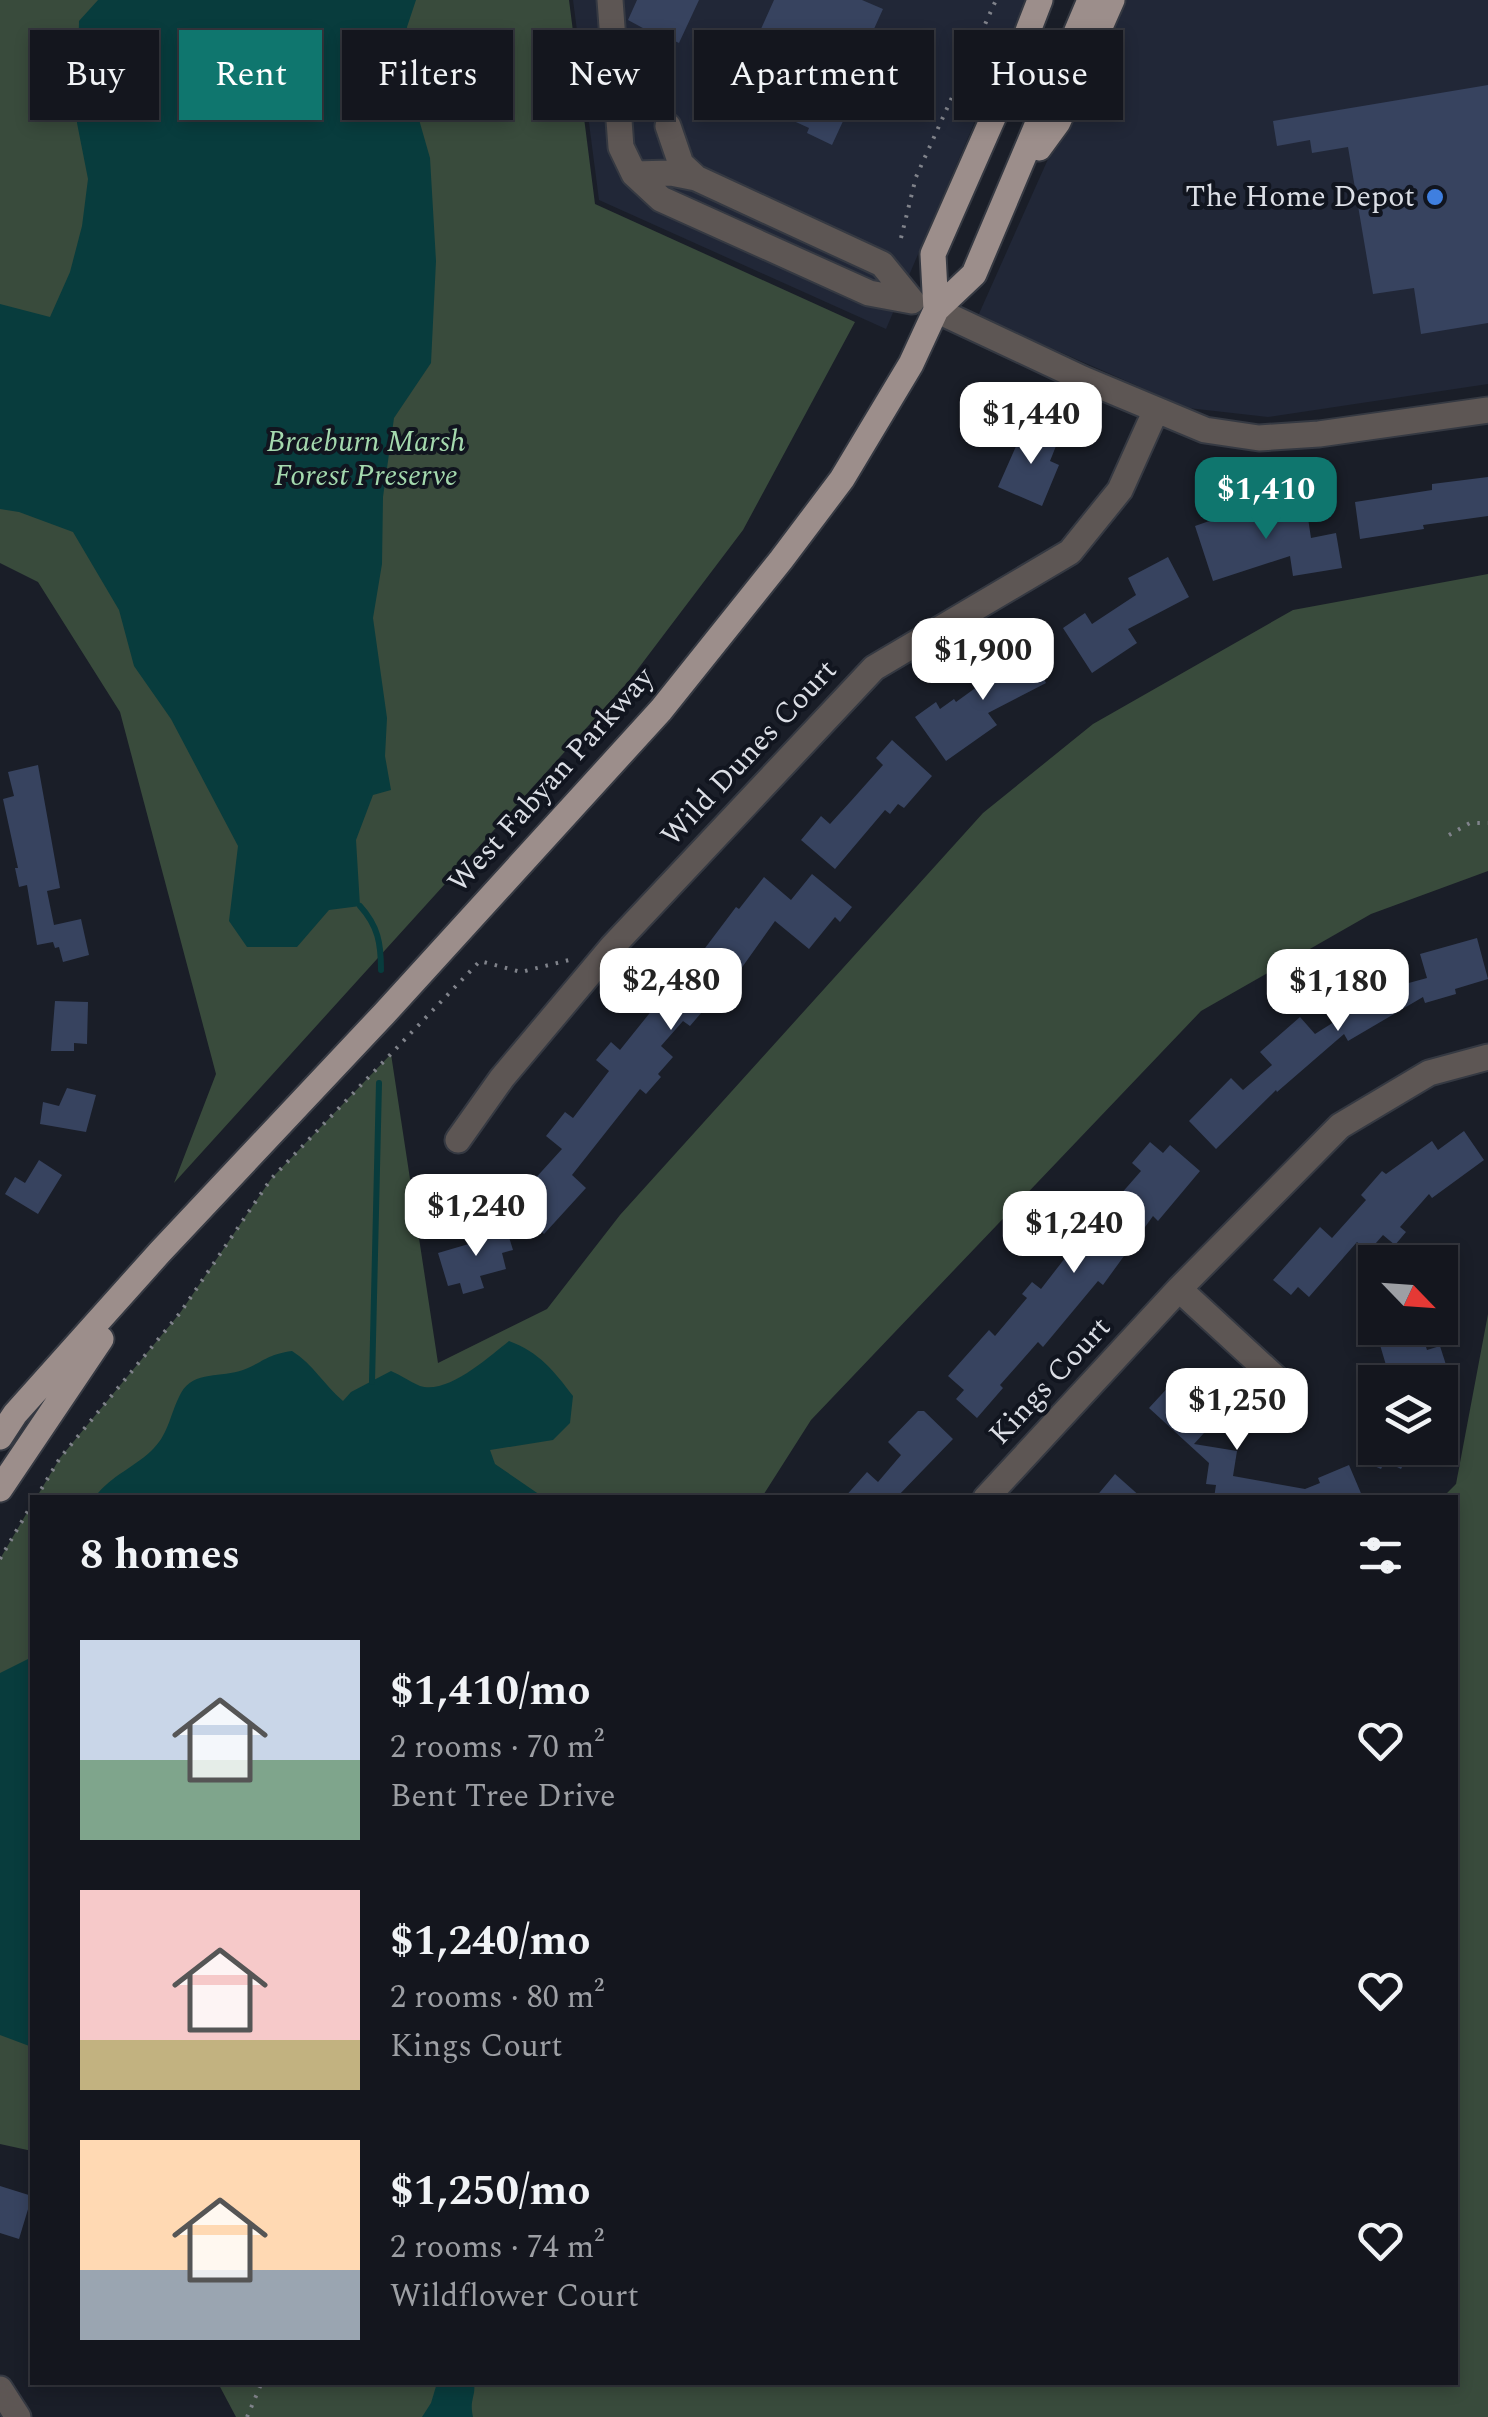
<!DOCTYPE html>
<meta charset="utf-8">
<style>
body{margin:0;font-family:Spectral,serif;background:#21232b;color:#f1f3f6;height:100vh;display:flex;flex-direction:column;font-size:38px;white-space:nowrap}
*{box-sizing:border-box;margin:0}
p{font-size:32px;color:#9d9fa4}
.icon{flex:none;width:55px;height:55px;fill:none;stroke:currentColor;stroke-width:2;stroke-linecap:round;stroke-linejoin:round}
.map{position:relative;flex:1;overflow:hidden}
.sheet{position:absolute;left:30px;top:1495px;width:1428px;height:890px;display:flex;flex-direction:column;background:#14161e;border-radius:0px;box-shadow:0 5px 15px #0003,0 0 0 2px #33353c}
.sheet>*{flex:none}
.guide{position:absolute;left:30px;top:30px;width:1430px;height:90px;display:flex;gap:20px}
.needle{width:65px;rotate:115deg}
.buttons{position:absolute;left:1358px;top:1245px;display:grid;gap:20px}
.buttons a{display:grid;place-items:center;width:100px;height:100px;border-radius:0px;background:#14161e;box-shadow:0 5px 15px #0003,0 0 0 2px #33353c;font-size:50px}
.price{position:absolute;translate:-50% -85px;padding:0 22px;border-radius:20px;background:#fff;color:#222;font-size:32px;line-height:65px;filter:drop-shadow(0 2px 5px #0008)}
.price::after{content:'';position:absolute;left:50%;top:60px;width:30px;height:22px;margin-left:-15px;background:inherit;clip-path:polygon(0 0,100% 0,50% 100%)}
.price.active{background:#0f766e;color:#fff}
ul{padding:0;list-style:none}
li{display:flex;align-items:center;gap:30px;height:250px;padding:0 50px}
li span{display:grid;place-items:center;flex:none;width:280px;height:200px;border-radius:0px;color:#555}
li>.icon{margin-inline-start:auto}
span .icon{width:120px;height:120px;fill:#fffc;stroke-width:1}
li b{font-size:42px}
h2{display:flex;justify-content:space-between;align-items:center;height:120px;padding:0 50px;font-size:42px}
.chip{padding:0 35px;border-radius:0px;background:#14161e;box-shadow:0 5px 15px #0003,0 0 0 2px #33353c;font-size:35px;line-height:90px}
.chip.active{background:#0f766e;color:#fff}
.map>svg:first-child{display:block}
.built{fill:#212737}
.green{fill:#394b3c}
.water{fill:#083c3d}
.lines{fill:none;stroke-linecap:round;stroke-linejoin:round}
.stream{stroke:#083c3d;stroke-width:6}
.building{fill:#37435f}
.minor-casing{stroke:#353942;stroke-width:29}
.major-casing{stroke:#353942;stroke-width:29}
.path{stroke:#80838b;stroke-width:4;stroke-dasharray:2.5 8;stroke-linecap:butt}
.minor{stroke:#5d5654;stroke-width:25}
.major{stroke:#9c8e8b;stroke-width:25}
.shop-dot{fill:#3f7fe0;stroke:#11151f;stroke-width:4}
.labels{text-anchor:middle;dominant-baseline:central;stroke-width:8;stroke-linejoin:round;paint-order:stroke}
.poi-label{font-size:30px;fill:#dbdee5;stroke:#11151f;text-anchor:end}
.park-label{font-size:30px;font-style:italic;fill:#a4d9ae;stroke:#11151f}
.street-label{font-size:30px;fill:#dbdee5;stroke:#11151f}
</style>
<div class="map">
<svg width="1488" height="2417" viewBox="0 0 1488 2417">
<rect width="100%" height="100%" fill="#1a1e28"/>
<path class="built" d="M573,0H1027L886,329L599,200Z
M1119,0H1488V384L1268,417L1188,408L978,316Z"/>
<path class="green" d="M0,0H569L595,204L855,322L743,530L628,682L174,1183L216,1074L120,712L38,582L0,563Z
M1488,574V871L1371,914L1201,1011L811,1420L762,1497L36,1498L60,1458L180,1313L271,1179L391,1054L438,1363L547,1309L620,1215L983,813L1093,724L1293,610Z
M1488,1314V2417H236L218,2383L1455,2382V1498L1443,1497L1456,1484Z
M32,1504V2151L0,2144V1559Z"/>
<path class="water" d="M98,0H416L407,27L410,88L430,158L436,261L431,363L394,418L383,497L382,564L373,618L387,718L385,756L391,790L373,795L356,840L360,906L329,910L297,947H247L229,921L238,846L171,719L134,666L119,610L73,532L19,512L0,509V304L50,317L70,272L82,226L88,179L77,123L79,21Z
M509,1341C539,1352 554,1371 573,1396L570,1423L553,1440L490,1450L495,1464L543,1497H95C111,1475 136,1467 154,1448C169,1433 171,1411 181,1393C194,1370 222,1378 243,1370C264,1362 265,1355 292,1351C313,1364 324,1385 343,1401L351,1392L391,1371C401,1375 410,1382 420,1386C447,1395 489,1357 509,1341Z
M32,1657V2047L0,2035V1673Z
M437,2383H474C476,2397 469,2399 473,2417H422L431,2403Z"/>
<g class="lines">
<path class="stream" d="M360,906C378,926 381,943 381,970
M372,1382L379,1083"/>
</g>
<path class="building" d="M637,0H699L679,43L666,37L665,40L628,20Z
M774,0H862L883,9L835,115L844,119L832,145L807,133L809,128L750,101L752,97L734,89Z
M1488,85V323L1421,334L1414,288L1373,294L1348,147L1312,153L1310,140L1277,146L1273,121Z
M1025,426L1058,441L1050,461L1059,465L1042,506L998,487Z
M1488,477V516L1423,525L1424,529L1360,539L1355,502L1432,490V484Z
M1306,505L1311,538L1336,533L1342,568L1293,576L1290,556L1213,581L1195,526L1252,506L1255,513Z
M1168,557L1189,597L1128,629L1137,643L1092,673L1063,628L1085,613L1092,624L1136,595L1128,578Z
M1038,644L1049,666L1040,671L1046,683L988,713L997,725L946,761L915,717L936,702L940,709L954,699L956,702L985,681L981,673Z
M892,740L932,776L904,808L898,804L890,814L885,810L835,869L801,840L821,816L830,824L851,801L883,765L876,758Z
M38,765L60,888L47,891L54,925L81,919L89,955L63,962L59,947L55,948L53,942L37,945L27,885L19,887L15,868H18L3,799L14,796L8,772Z
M812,874L852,907L840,922L835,917L809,949L775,921L733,980L731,978L690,1026L683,1021L661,1046L673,1057L658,1074L661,1077L646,1094L640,1089L572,1175L586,1188L544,1234L512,1204L562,1149L546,1136L565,1112L573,1118L609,1071L596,1060L611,1042L620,1050L669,989L666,986L682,967L687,972L736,907L739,909L764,877L791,900Z
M1477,938L1488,979L1455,989L1456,994L1425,1003L1423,997L1348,1041L1344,1034L1277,1092L1276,1090L1216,1149L1189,1121L1231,1078L1243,1090L1272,1065L1260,1052L1300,1017L1315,1034L1345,1015L1338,1002L1386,974L1394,987L1427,978L1420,954Z
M55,1001L88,1002L87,1044L74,1043V1051H51Z
M67,1088L96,1095L86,1132L40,1124L43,1102L59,1106Z
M1464,1131L1484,1160L1432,1198L1429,1194L1400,1227L1406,1232L1395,1245L1383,1235L1368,1252L1357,1242L1309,1297L1298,1287L1291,1295L1273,1280L1320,1227L1332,1238L1366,1200L1361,1195L1382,1171L1386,1174L1432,1141L1438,1150Z
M1150,1142L1163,1153L1170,1145L1200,1171L1158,1221L1153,1216L1103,1285L1098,1281L1043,1347L1038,1342L1000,1385L1003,1388L977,1418L956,1399L964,1390L948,1376L989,1330L995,1336L1027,1298L1022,1294L1032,1282L1041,1289L1103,1209L1106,1211L1141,1171L1132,1163Z
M39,1160L62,1175L38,1214L5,1194L15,1177L25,1183Z
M505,1224L513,1250L502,1253L506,1269L480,1276L484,1288L463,1294L460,1283L448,1286L438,1253L472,1243L470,1234Z
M1375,1328H1420L1427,1350L1440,1346L1447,1368L1401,1382H1391Z
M1184,1370L1199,1385L1188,1398L1214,1422L1194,1444L1237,1451L1233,1476L1305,1489L1320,1483L1318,1478L1349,1465L1363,1498H1214L1216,1485L1206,1484L1209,1463L1149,1408Z
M918,1411H924L953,1439L896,1498H844L867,1472L878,1482L901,1455L888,1442Z
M1356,1448H1412L1401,1469L1385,1461L1381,1469L1363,1461L1367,1453Z
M1115,1474L1142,1498H1095Z
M0,2186L32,2196L19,2239L0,2233Z"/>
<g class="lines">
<defs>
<path id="minor" d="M610,0L621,147L634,174L661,199L869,293L912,301
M668,126L681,164L696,178
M634,174L671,173L696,178L882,264L912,301
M936,310L1083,379L1205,430L1259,438L1319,434L1488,410
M458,1140L502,1078L612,947L874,668L1070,552L1120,490L1156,410
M1179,1289L1293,1394
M986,1498L1179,1289L1340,1126L1429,1073L1488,1057
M0,2389L18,2417"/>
<path id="major" d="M1039,148L1058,122L1112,0
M936,310L933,254L1004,93L1040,0
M0,1437L15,1414L160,1252L384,1014L661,710L781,560L842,479L911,364L936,310L974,274L1090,0
M0,1489L101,1339"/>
</defs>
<use href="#minor" class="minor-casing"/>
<use href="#major" class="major-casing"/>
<path class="path" d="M901,238L916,177L996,0
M1449,835L1470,823H1488
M36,1498L60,1458L180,1313L271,1179L480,961L521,972L569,960
M0,1559L32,1504
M247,2417L262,2382"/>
<use href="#minor" class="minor"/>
<use href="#major" class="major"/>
</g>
<circle class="shop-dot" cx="1435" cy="197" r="10"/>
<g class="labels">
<g class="poi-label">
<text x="1415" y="197">The Home Depot</text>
</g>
<g class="park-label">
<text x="366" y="442">Braeburn Marsh<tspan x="366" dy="34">Forest Preserve</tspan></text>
</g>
<g class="street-label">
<text transform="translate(749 753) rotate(-47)">Wild Dunes Court</text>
<text transform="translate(551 780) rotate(-48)">West Fabyan Parkway</text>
<text transform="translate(1050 1381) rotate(-47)">Kings Court</text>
</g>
</g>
</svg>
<div class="buttons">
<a><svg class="needle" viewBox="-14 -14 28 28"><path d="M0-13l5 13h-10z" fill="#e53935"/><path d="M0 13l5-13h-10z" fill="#9d9fa4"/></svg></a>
<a><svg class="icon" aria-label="layers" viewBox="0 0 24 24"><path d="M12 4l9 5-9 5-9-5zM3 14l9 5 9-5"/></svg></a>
</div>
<b class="price" style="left:1031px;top:467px">$1,440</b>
<b class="price active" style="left:1266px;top:542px">$1,410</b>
<b class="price" style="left:983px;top:703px">$1,900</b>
<b class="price" style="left:671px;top:1033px">$2,480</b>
<b class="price" style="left:1338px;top:1034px">$1,180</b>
<b class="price" style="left:476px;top:1259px">$1,240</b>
<b class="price" style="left:1074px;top:1276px">$1,240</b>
<b class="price" style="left:1237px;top:1453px">$1,250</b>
<div class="guide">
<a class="chip">Buy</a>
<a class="chip active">Rent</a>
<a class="chip">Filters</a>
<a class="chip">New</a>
<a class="chip">Apartment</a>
<a class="chip">House</a>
</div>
<section class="sheet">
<h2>8 homes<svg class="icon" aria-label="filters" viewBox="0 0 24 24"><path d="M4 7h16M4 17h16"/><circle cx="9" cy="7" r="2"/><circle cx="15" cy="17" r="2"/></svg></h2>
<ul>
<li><span style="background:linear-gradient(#c9d6e8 60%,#7fa58c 0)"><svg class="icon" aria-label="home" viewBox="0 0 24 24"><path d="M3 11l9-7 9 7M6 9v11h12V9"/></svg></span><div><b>$1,410/mo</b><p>2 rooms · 70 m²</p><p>Bent Tree Drive</p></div><svg class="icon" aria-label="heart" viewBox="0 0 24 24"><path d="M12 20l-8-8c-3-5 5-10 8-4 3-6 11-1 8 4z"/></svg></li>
<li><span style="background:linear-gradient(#f6c9c9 75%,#c2b280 0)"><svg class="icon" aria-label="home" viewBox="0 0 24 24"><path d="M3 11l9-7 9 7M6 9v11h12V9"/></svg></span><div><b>$1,240/mo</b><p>2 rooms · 80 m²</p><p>Kings Court</p></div><svg class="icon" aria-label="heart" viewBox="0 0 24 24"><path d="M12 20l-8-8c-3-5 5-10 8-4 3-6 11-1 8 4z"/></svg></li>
<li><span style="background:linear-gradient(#ffd9b3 65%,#9aa5b1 0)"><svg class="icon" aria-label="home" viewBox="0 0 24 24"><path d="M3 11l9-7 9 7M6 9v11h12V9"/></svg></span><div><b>$1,250/mo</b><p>2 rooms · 74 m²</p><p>Wildflower Court</p></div><svg class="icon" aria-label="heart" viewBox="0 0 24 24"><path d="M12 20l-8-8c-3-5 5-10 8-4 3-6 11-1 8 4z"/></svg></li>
</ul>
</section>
</div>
